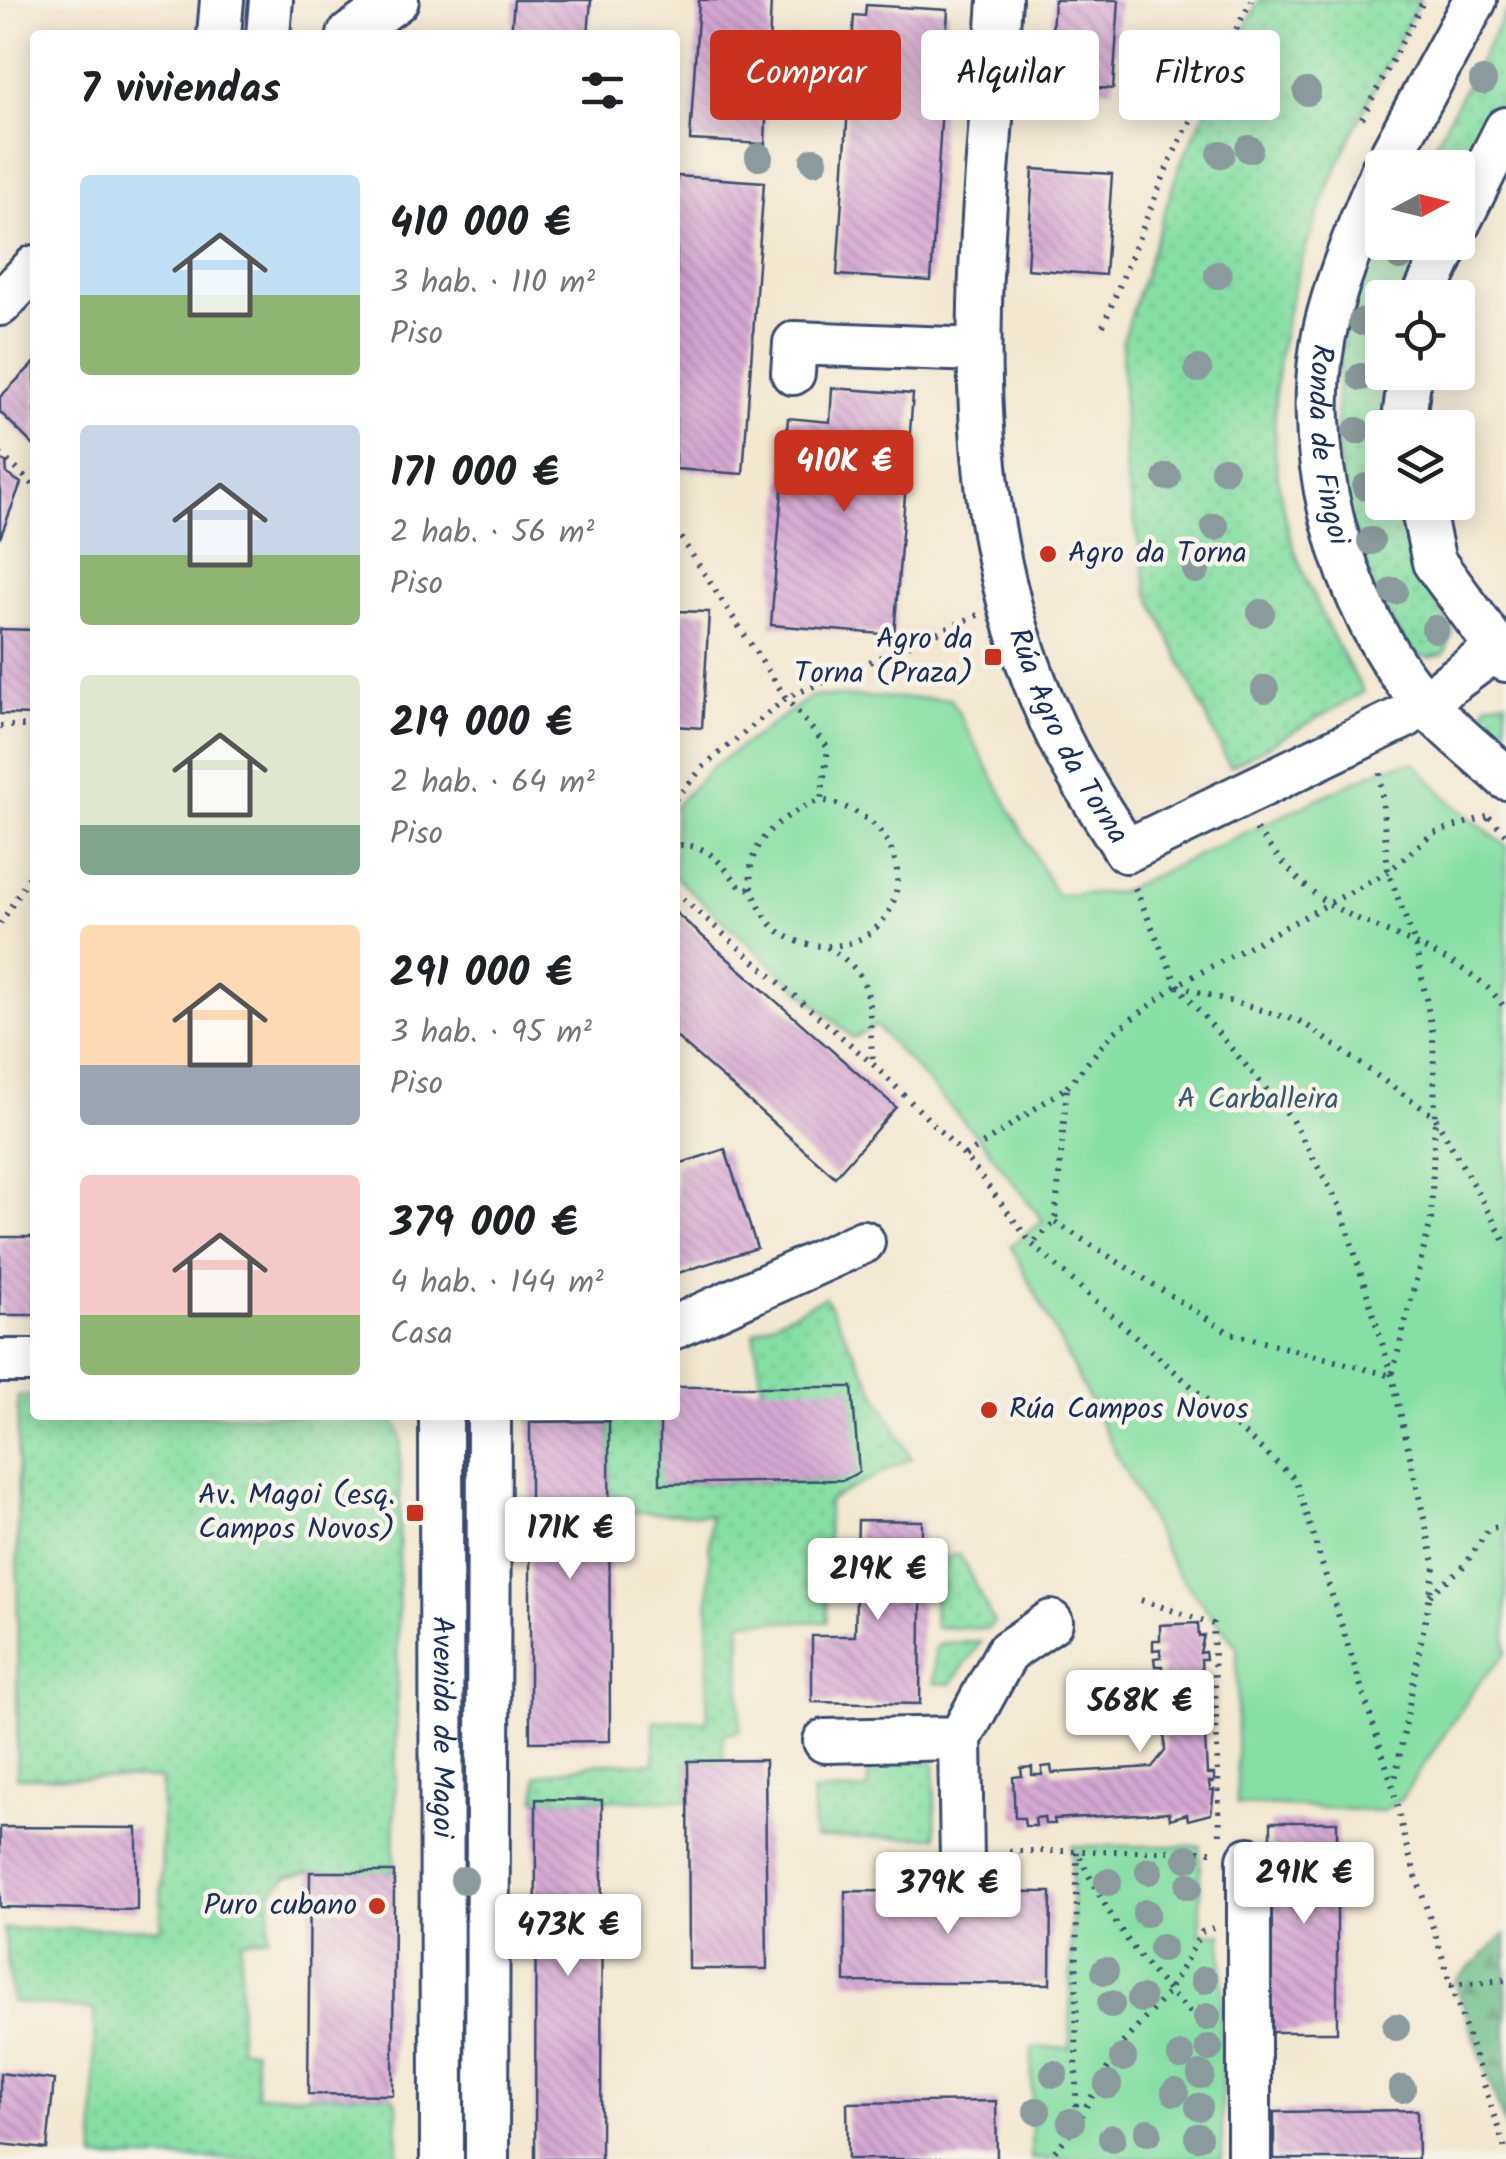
<!DOCTYPE html>
<html lang="es">
<meta charset="utf-8">
<style>
body{margin:0;font-family:Kalam,sans-serif;background:#f2f2f2;color:#202124;height:100vh;display:flex;flex-direction:column;font-size:38px;white-space:nowrap}
*{box-sizing:border-box;margin:0}
p{font-size:32px;color:#757577}
.icon{flex:none;width:55px;height:55px;fill:none;stroke:currentColor;stroke-width:2;stroke-linecap:round;stroke-linejoin:round}
.map{position:relative;flex:1;overflow:hidden}
.panel{position:absolute;left:30px;top:30px;width:650px;height:1390px;display:flex;flex-direction:column;background:#fff;border-radius:10px;box-shadow:0 5px 25px #0003}
.panel>*{flex:none}
.hud{position:absolute;left:710px;top:30px;width:645px;height:90px;display:flex;gap:20px}
.needle{width:65px;rotate:83deg}
.buttons{position:absolute;left:1365px;top:150px;display:grid;gap:20px}
.buttons a{display:grid;place-items:center;width:110px;height:110px;border-radius:10px;background:#fff;box-shadow:0 5px 25px #0003;font-size:50px}
.price{position:absolute;translate:-50% -85px;padding:0 22px;border-radius:10px;background:#fff;color:#222;font-size:32px;line-height:65px;filter:drop-shadow(0 2px 5px #0008)}
.price::after{content:'';position:absolute;left:50%;top:60px;width:30px;height:22px;margin-left:-15px;background:inherit;clip-path:polygon(0 0,100% 0,50% 100%)}
.price.selected{background:#c8321e;color:#fff}
ul{padding:0;list-style:none}
li{display:flex;align-items:center;gap:30px;height:250px;padding:0 50px}
li span{display:grid;place-items:center;flex:none;width:280px;height:200px;border-radius:10px;color:#555}
li>.icon{margin-inline-start:auto}
span .icon{width:120px;height:120px;fill:#fffc;stroke-width:1}
li b{font-size:42px}
h2{display:flex;justify-content:space-between;align-items:center;height:120px;padding:0 50px;font-size:42px}
.pill{padding:0 35px;border-radius:10px;background:#fff;box-shadow:0 5px 25px #0003;font-size:35px;line-height:90px}
.pill.selected{background:#c8321e;color:#fff}
.map>svg:first-child{display:block}
.grass{fill:url(#grass-dots);stroke:#508781;stroke-width:2.5}
.forest{fill:url(#forest-firs);stroke:#447674;stroke-width:2.5}
.green{fill:#86dfa4;stroke:#508781;stroke-width:2.5}
.building{fill:url(#building-back-hatch)}
.lines{fill:none;stroke-linecap:round;stroke-linejoin:round}
.minor-casing{stroke:#3b4b6f;stroke-width:48}
.path{stroke:#3b4b6f;stroke-width:6;stroke-dasharray:2.5 8;stroke-linecap:butt}
.minor{stroke:#fff;stroke-width:42}
.tree{fill:#8b9a9c}
.poi-dot{fill:#c8321e;stroke:#f7f3e8;stroke-width:4}
.labels{text-anchor:middle;dominant-baseline:central;stroke-width:9;stroke-linejoin:round;paint-order:stroke}
.street-label{font-size:30px;fill:#1b2f5e;stroke:#f7f3e8}
.poi-label{font-size:30px;fill:#1b2f5e;stroke:#f7f3e8;text-anchor:end}
.park-label{font-size:30px;fill:#365b70;stroke:#f7f3e8}
</style>
<div class="map">
<svg width="1506" height="2159" viewBox="0 0 1506 2159">
<defs>
<pattern id="grass-dots" width="8" height="8" patternUnits="userSpaceOnUse" patternTransform="scale(2.5)"><rect width="8" height="8" fill="#86dfa4"/><path d="M2 2h.1M6 6h.1" fill="none" stroke="#73c090" stroke-width="1.8" stroke-linecap="round"/></pattern>
<pattern id="forest-firs" width="22" height="20" patternUnits="userSpaceOnUse" patternTransform="scale(2.5)"><rect width="22" height="20" fill="#6cbe8a"/><path d="M5 1l3.5 6h-7zM16 11l3.5 6h-7z" fill="#589b74"/></pattern>
<pattern id="building-back-hatch" width="6" height="6" patternUnits="userSpaceOnUse" patternTransform="scale(2.5)"><rect width="6" height="6" fill="#d6a9d2"/><path d="M-1 5l2 2M0 0l6 6M5-1l2 2" fill="none" stroke="#ad8aae"/></pattern>
</defs>
<rect width="100%" height="100%" fill="#f7f3e8"/>
<filter id="ink" filterUnits="userSpaceOnUse"><feTurbulence type="fractalNoise" baseFrequency=".01" numOctaves="2"/><feDisplacementMap in="SourceGraphic" scale="20" xChannelSelector="R" yChannelSelector="G"/><feConvolveMatrix kernelMatrix="1 2 1 2 8 2 1 2 1" color-interpolation-filters="sRGB"/></filter>
<filter id="wash" filterUnits="userSpaceOnUse"><feTurbulence type="fractalNoise" baseFrequency=".0048" numOctaves="4" result="noise"/><feDisplacementMap in="SourceGraphic" scale="40" xChannelSelector="R" yChannelSelector="G"/><feGaussianBlur stdDeviation="2.25" result="paint"/><feColorMatrix in="noise" values="0 0 0 0 0 0 0 0 0 0 0 0 0 0 0 0 0 1.4 0 .05"/><feComposite in="paint" operator="in"/></filter>
<g filter="url(#wash)">
<rect width="100%" height="100%" fill="#f2e8d1"/>
<path class="grass" d="M1259,0H1420C1333,166 1231,356 1294,548C1312,600 1336,645 1364,692L1230,767L1148,592L1125,471L1122,343L1179,167Z
M1506,11V89L1458,180V168H1422Z
M1382,227V242L1424,243L1405,297L1382,298V372L1390,373L1382,428V502L1396,503L1417,569L1453,633L1444,654C1416,665 1407,646 1393,624C1350,550 1330,459 1339,373C1343,323 1360,272 1382,227Z
M1506,700V755C1491,740 1474,723 1488,703Z
M825,1297L911,1458L828,1501L827,1622L741,1621L740,1731L723,1734V1761H688V1801L536,1799L537,1776L599,1763H654V1721H707L710,1515L610,1511L609,1422H530V1415H660L661,1484L844,1480L762,1387L754,1332Z
M18,1396H35V1415H392L401,1436L394,1872H309L288,1876L271,1892L268,1937L241,1940L239,2048L254,2050L257,2095H393L397,2106L398,2159H95L94,2010L12,2002L4,1929L161,1928L162,1779L17,1777Z
M959,1553L994,1622L988,1629L935,1627L933,1563Z
M981,1642L951,1684L934,1683L935,1649L941,1643Z
M868,1760L929,1761L934,1765L936,1837L814,1838L812,1792L868,1790Z"/>
<path class="forest" d="M1506,1934V2129L1455,1981Z"/>
<path class="green" d="M812,696L951,699L1056,895L1120,892L1383,768L1414,762L1454,805L1506,846V1654L1481,1680L1401,1799L1383,1811L1237,1804V1647L1175,1570L1011,1245L1043,1221L985,1145L876,1026L853,1038L675,877V806L711,768Z
M1072,1846H1200V1934H1222V2159H1031L1032,2048L1070,2047Z"/>
<g id="blocks">
<path class="building" d="M514,0H591L588,35H511Z
M699,0H771L765,144L690,140Z
M1054,0H1119L1113,89L1049,84Z
M866,5L948,10L931,281L837,275L854,15L865,16Z
M1033,169L1112,174L1105,275L1027,269Z
M677,176L764,182L743,474L675,469Z
M35,362V447L0,412V397Z
M832,388L913,394L894,635L771,625L788,418L830,422Z
M0,459L6,462L7,474L21,483L0,538Z
M675,611L709,612L702,728L675,726Z
M0,629L35,630V715L0,714Z
M675,912L896,1107L835,1177L675,1036Z
M725,1149L757,1248L675,1274V1165Z
M0,1237H35V1315H0Z
M675,1387H852L859,1472L844,1480L660,1484V1415H675Z
M609,1421L610,1741L530,1742V1422Z
M858,1520L922,1521L920,1704L812,1702V1636H855Z
M1198,1623L1199,1636L1204,1635L1200,1653L1205,1652L1206,1659H1201L1207,1774H1214V1782H1209L1210,1790H1214L1211,1814L1188,1820L1187,1814L1170,1819L1169,1812L1054,1819L1055,1824H1045L1044,1817L1035,1818L1036,1826H1025L1024,1818H1015L1013,1777L1022,1776L1021,1768L1032,1767V1775H1042V1767L1051,1766L1052,1773L1152,1767L1165,1751L1162,1666H1155L1154,1658L1161,1657V1649L1153,1650V1640H1160V1625Z
M765,1760L767,1969H689L688,1761Z
M536,1799L602,1800L601,2159H535Z
M1271,1822H1337V2032H1271Z
M0,1827L137,1828V1910L0,1907Z
M310,1872H394L393,2095L308,2094Z
M845,1891L1051,1892L1050,1984L845,1982Z
M0,2073L54,2080L47,2149L0,2144Z
M996,2101L997,2159H848L847,2103Z
M1417,2110L1418,2159H1274V2112Z"/>
</g>
</g>
<g filter="url(#ink)">
<use href="#blocks" fill-opacity="0" stroke="#3b4b6f" stroke-width="2.5"/>
<g class="lines">
<defs>
<g id="minor">
<path id="s1" d="M1000,0C983,255 943,499 1060,740C1078,778 1104,815 1126,851L1406,716L1495,650"/>
<path d="M219,35L222,0"/>
<path d="M268,35L271,0"/>
<path d="M349,35L397,0"/>
<path d="M1384,168L1475,0"/>
<path id="s2" d="M1382,171C1363,217 1342,265 1329,314C1295,437 1340,612 1427,706C1451,732 1480,754 1506,778"/>
<path d="M1458,224L1506,129"/>
<path d="M1423,298L1449,242"/>
<path d="M0,304L35,267"/>
<path d="M793,373L795,343L977,350"/>
<path d="M1403,428L1410,372"/>
<path d="M1421,502L1434,562L1506,660"/>
<path d="M675,1327L863,1242"/>
<path d="M0,1361H35"/>
<path id="s3" d="M441,1415L442,2159"/>
<path d="M960,1738L962,1860"/>
<path d="M825,1741L960,1738L1007,1652L1051,1622"/>
<path d="M487,2159L489,1415"/>
<path d="M1249,2159V1859"/>
</g>
</defs>
<use href="#minor" class="minor-casing"/>
<path class="path" d="M1362,118L1424,0
M1103,326L1169,163L1251,0
M0,454L35,486
M675,529L786,698L828,748L821,800C766,820 726,863 768,920C779,935 795,942 813,945C912,959 935,822 821,800
M0,726H35
M675,799L705,765L786,698L978,615
M1489,817L1506,834
M1256,830C1278,857 1298,884 1328,903C1377,934 1478,958 1506,1011
M680,845C712,845 723,867 742,889L753,888
M1135,888L1177,985L1291,1118L1341,1208L1392,1376L1435,1567L1394,1785
M675,892L875,1066L965,1156L1032,1244L1295,1479L1393,1787L1405,1842L1506,2152
M0,924L35,868
M827,947C884,981 864,1008 874,1065
M1178,986L1302,1022L1435,1117L1506,1243
M1067,1087L1112,1034L1177,985L1388,872L1433,833L1493,815
M965,1156L1067,1087L1055,1222L1032,1244
M1055,1222L1230,1333L1392,1376L1431,1220L1435,1117L1433,1034L1415,943L1388,872L1380,770
M1430,1595L1464,1566L1489,1529L1506,1525
M1141,1600L1213,1624L1220,1835
M1009,1851H1214
M1080,1857C1111,1923 1152,1982 1209,2028
M1450,1985L1506,1980
M1076,2125L1120,2046L1167,1994L1202,1932L1213,1928
M1048,2159L1076,2126L1077,1851"/>
<use href="#minor" class="minor"/>
</g>
<g class="tree">
<circle cx="1483" cy="81" r="14"/>
<circle cx="1307" cy="92" r="14"/>
<circle cx="1249" cy="149" r="14"/>
<circle cx="1221" cy="154" r="14"/>
<circle cx="759" cy="157" r="14"/>
<circle cx="814" cy="161" r="14"/>
<circle cx="1400" cy="257" r="14"/>
<circle cx="1218" cy="275" r="14"/>
<circle cx="1362" cy="322" r="14"/>
<circle cx="1198" cy="369" r="14"/>
<circle cx="1361" cy="377" r="14"/>
<circle cx="1357" cy="431" r="14"/>
<circle cx="1224" cy="470" r="14"/>
<circle cx="1167" cy="477" r="14"/>
<circle cx="1366" cy="487" r="14"/>
<circle cx="1215" cy="527" r="14"/>
<circle cx="1371" cy="541" r="14"/>
<circle cx="1196" cy="570" r="14"/>
<circle cx="1394" cy="591" r="14"/>
<circle cx="1261" cy="613" r="14"/>
<circle cx="1435" cy="629" r="14"/>
<circle cx="1265" cy="689" r="14"/>
<circle cx="1187" cy="1858" r="14"/>
<circle cx="1149" cy="1871" r="14"/>
<circle cx="464" cy="1880" r="14"/>
<circle cx="1108" cy="1882" r="14"/>
<circle cx="1189" cy="1886" r="14"/>
<circle cx="1146" cy="1913" r="14"/>
<circle cx="1162" cy="1948" r="14"/>
<circle cx="1105" cy="1971" r="14"/>
<circle cx="1204" cy="1980" r="14"/>
<circle cx="1141" cy="1999" r="14"/>
<circle cx="1111" cy="2004" r="14"/>
<circle cx="1207" cy="2017" r="14"/>
<circle cx="1396" cy="2027" r="14"/>
<circle cx="1209" cy="2048" r="14"/>
<circle cx="1181" cy="2056" r="14"/>
<circle cx="1123" cy="2058" r="14"/>
<circle cx="1054" cy="2074" r="14"/>
<circle cx="1201" cy="2075" r="14"/>
<circle cx="1108" cy="2085" r="14"/>
<circle cx="1402" cy="2089" r="14"/>
<circle cx="1175" cy="2092" r="14"/>
<circle cx="1199" cy="2107" r="14"/>
<circle cx="1037" cy="2111" r="14"/>
<circle cx="1071" cy="2122" r="14"/>
<circle cx="1148" cy="2132" r="14"/>
<circle cx="1198" cy="2137" r="14"/>
<circle cx="1112" cy="2138" r="14"/>
</g>
</g>
<g class="poi-dot">
<circle cx="1048" cy="554" r="10"/>
<rect x="983" y="647" width="20" height="20" rx="5"/>
<circle cx="989" cy="1410" r="10"/>
<rect x="405" y="1503" width="20" height="20" rx="5"/>
<circle cx="377" cy="1906" r="10"/>
</g>
<g class="labels">
<g class="street-label">
<text stroke="none"><textPath href="#s2" startOffset="285">Ronda de Fingoi</textPath></text>
<text stroke="none"><textPath href="#s1" startOffset="752">Rúa Agro da Torna</textPath></text>
<text stroke="none"><textPath href="#s3" startOffset="312">Avenida de Magoi</textPath></text>
</g>
<g class="poi-label">
<text x="1068" y="554" text-anchor="start">Agro da Torna</text>
<text x="973" y="640">Agro da<tspan x="973" dy="34">Torna (Praza)</tspan></text>
<text x="1009" y="1410" text-anchor="start">Rúa Campos Novos</text>
<text x="395" y="1496">Av. Magoi (esq.<tspan x="395" dy="34">Campos Novos)</tspan></text>
<text x="357" y="1906">Puro cubano</text>
</g>
<g class="park-label">
<text x="1258" y="1100">A Carballeira</text>
</g>
</g>
</svg>
<div class="buttons">
<a><svg class="needle" viewBox="-14 -14 28 28"><path d="M0-13l5 13h-10z" fill="#e53935"/><path d="M0 13l5-13h-10z" fill="#757577"/></svg></a>
<a><svg class="icon" aria-label="locate" viewBox="0 0 24 24"><circle cx="12" cy="12" r="6"/><path d="M12 2v4M12 18v4M2 12h4M18 12h4"/></svg></a>
<a><svg class="icon" aria-label="layers" viewBox="0 0 24 24"><path d="M12 4l9 5-9 5-9-5zM3 14l9 5 9-5"/></svg></a>
</div>
<b class="price selected" style="left:844px;top:515px">410K €</b>
<b class="price" style="left:570px;top:1582px">171K €</b>
<b class="price" style="left:878px;top:1623px">219K €</b>
<b class="price" style="left:1140px;top:1755px">568K €</b>
<b class="price" style="left:1304px;top:1927px">291K €</b>
<b class="price" style="left:948px;top:1937px">379K €</b>
<b class="price" style="left:568px;top:1979px">473K €</b>
<div class="hud">
<a class="pill selected">Comprar</a>
<a class="pill">Alquilar</a>
<a class="pill">Filtros</a>
</div>
<section class="panel">
<h2>7 viviendas<svg class="icon" aria-label="filters" viewBox="0 0 24 24"><path d="M4 7h16M4 17h16"/><circle cx="9" cy="7" r="2"/><circle cx="15" cy="17" r="2"/></svg></h2>
<ul>
<li><span style="background:linear-gradient(#bfe0f5 60%,#8fb573 0)"><svg class="icon" aria-label="home" viewBox="0 0 24 24"><path d="M3 11l9-7 9 7M6 9v11h12V9"/></svg></span><div><b>410 000 €</b><p>3 hab. · 110 m²</p><p>Piso</p></div></li>
<li><span style="background:linear-gradient(#c9d6e8 65%,#8fb573 0)"><svg class="icon" aria-label="home" viewBox="0 0 24 24"><path d="M3 11l9-7 9 7M6 9v11h12V9"/></svg></span><div><b>171 000 €</b><p>2 hab. · 56 m²</p><p>Piso</p></div></li>
<li><span style="background:linear-gradient(#dfe7d0 75%,#7fa58c 0)"><svg class="icon" aria-label="home" viewBox="0 0 24 24"><path d="M3 11l9-7 9 7M6 9v11h12V9"/></svg></span><div><b>219 000 €</b><p>2 hab. · 64 m²</p><p>Piso</p></div></li>
<li><span style="background:linear-gradient(#ffd9b3 70%,#9aa5b1 0)"><svg class="icon" aria-label="home" viewBox="0 0 24 24"><path d="M3 11l9-7 9 7M6 9v11h12V9"/></svg></span><div><b>291 000 €</b><p>3 hab. · 95 m²</p><p>Piso</p></div></li>
<li><span style="background:linear-gradient(#f6c9c9 70%,#8fb573 0)"><svg class="icon" aria-label="home" viewBox="0 0 24 24"><path d="M3 11l9-7 9 7M6 9v11h12V9"/></svg></span><div><b>379 000 €</b><p>4 hab. · 144 m²</p><p>Casa</p></div></li>
</ul>
</section>
</div>
